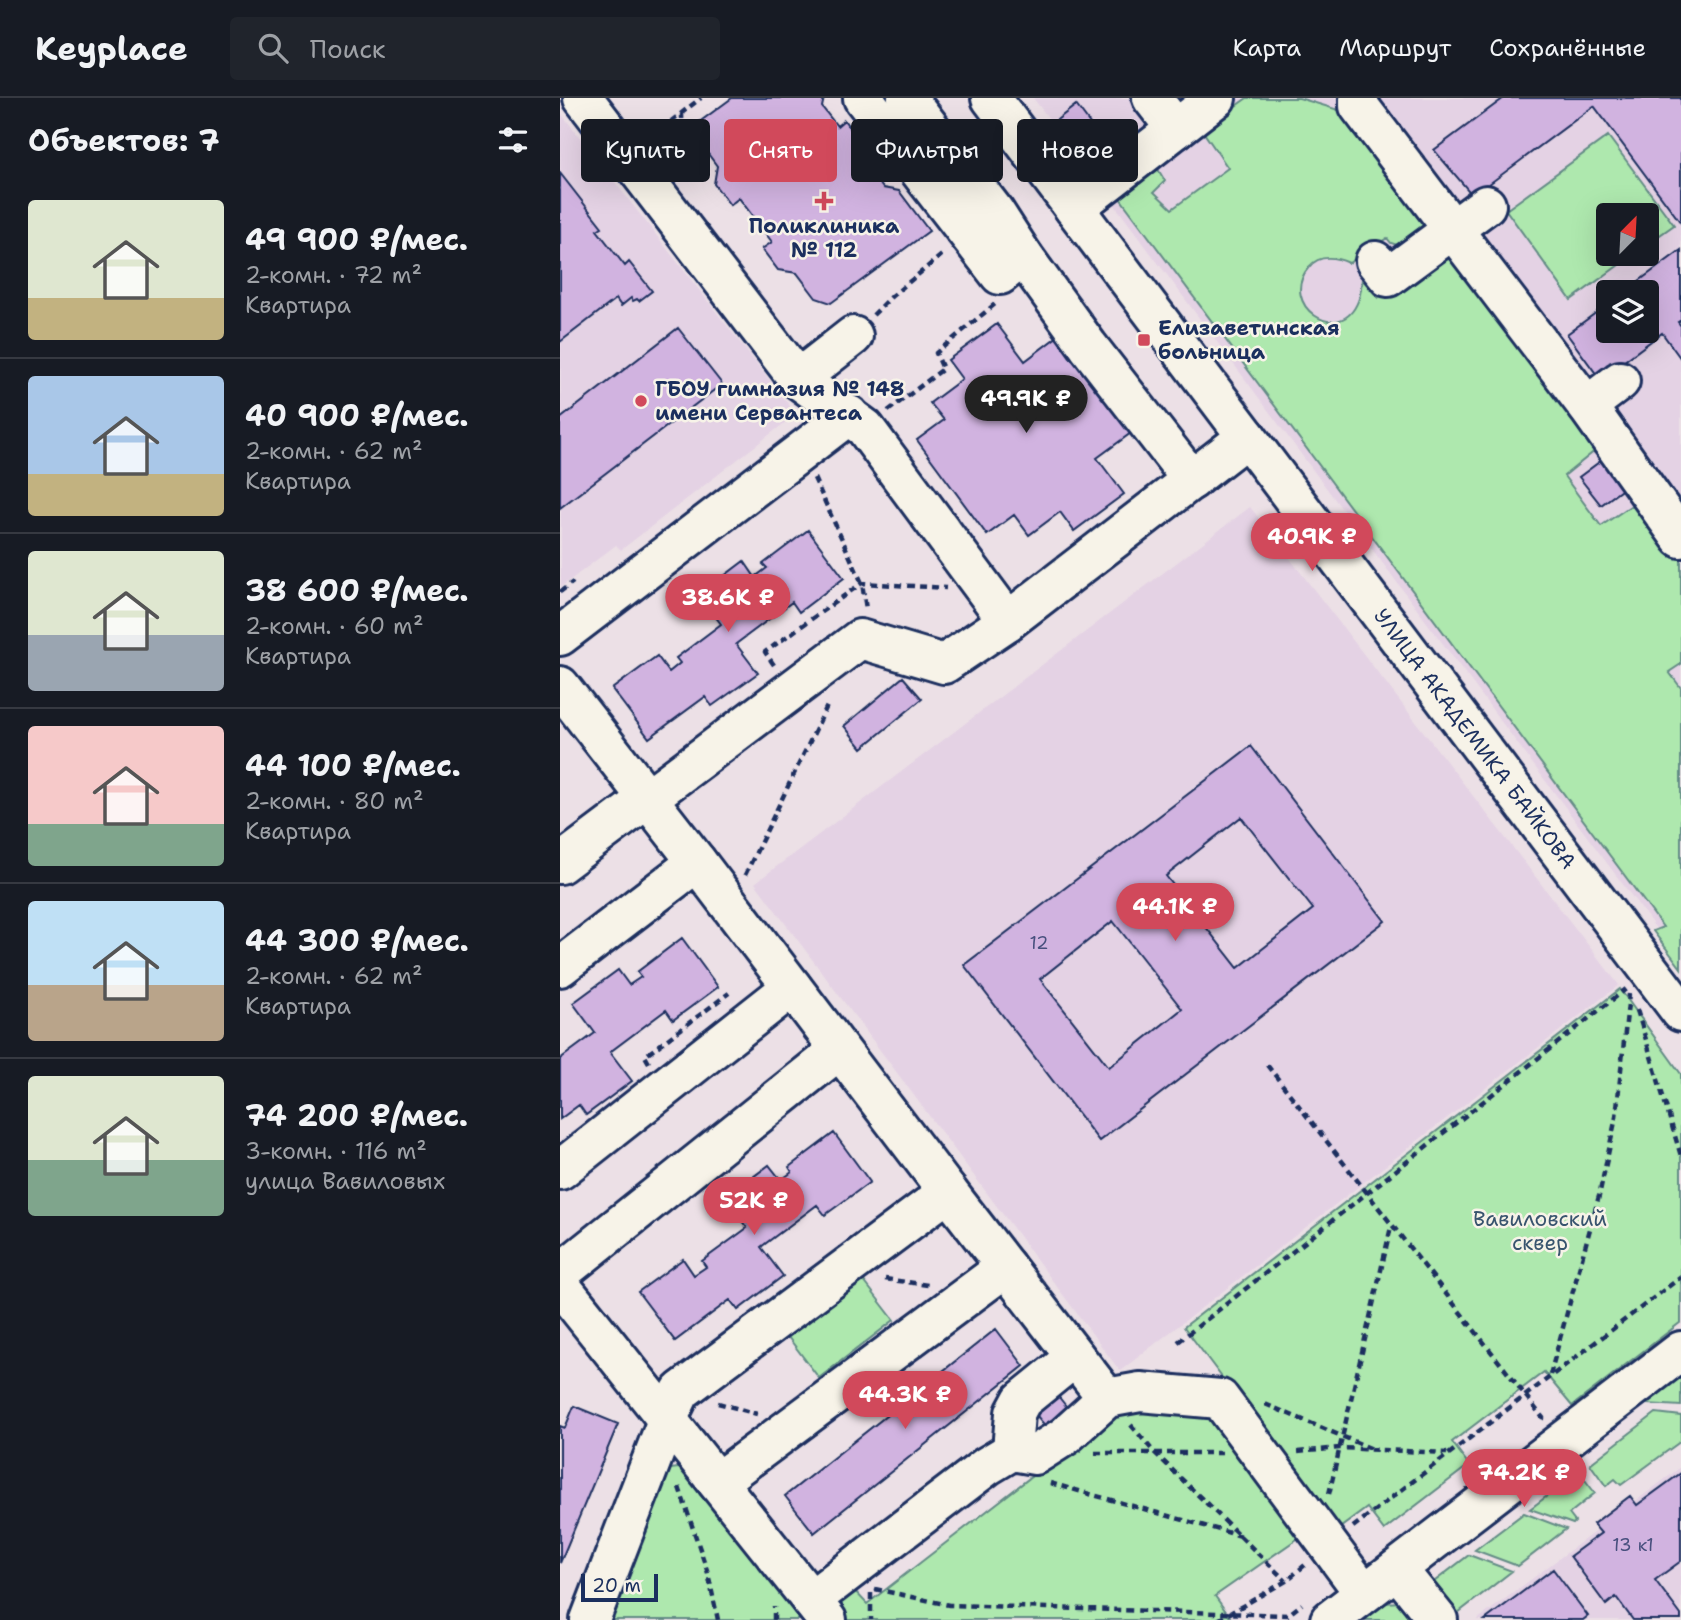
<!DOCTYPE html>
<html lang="ru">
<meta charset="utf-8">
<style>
body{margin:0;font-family:"Shantell Sans",sans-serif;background:#20242c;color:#f1f3f6;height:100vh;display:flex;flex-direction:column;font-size:26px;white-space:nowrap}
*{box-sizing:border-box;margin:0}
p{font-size:23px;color:#9ea1a6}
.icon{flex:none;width:38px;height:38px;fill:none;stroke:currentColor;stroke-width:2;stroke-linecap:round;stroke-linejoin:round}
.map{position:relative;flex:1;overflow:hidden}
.drawer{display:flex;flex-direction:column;background:#171b24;width:560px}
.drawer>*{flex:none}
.banner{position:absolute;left:21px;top:21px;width:665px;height:63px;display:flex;gap:14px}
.needle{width:46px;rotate:24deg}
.tools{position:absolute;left:1036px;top:105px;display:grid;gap:14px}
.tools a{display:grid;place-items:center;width:63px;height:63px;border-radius:7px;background:#171b24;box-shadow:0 7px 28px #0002;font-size:35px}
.scale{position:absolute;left:21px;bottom:18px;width:77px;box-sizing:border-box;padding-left:7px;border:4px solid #1b2f5e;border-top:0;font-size:19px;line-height:24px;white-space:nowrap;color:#1b2f5e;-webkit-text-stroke:5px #f7f3e8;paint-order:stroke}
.price{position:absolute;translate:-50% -60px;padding:0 16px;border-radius:24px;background:#d1495b;color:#fff;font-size:23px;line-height:46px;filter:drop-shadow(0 2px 4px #0008)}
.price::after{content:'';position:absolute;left:50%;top:42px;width:21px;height:16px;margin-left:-10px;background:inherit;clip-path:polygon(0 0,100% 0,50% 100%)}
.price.active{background:#222;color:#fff}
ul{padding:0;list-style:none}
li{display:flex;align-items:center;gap:21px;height:175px;padding:0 28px}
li+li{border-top:2px solid #363941}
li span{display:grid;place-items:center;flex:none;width:196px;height:140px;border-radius:7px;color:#555}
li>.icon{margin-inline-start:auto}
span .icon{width:84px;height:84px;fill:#fffc;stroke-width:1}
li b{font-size:30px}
h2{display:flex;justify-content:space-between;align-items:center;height:84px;padding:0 28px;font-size:30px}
.chip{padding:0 24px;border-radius:7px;background:#171b24;box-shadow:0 7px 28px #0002;font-size:24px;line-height:63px}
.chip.active{background:#d1495b;color:#fff}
header{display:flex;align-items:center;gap:42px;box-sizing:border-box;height:98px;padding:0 35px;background:#171b24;border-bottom:2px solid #363941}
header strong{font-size:33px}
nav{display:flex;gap:38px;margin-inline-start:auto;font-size:24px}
.search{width:490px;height:63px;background:#20242c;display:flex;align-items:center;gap:18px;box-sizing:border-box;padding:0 24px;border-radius:7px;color:#9ea1a6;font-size:26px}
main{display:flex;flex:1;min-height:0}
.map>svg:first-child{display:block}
.built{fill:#e4d2e4;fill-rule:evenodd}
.green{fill:#aee8ae;stroke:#648c86;stroke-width:2}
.building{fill:#d1b3e0;stroke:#1b2f5e;stroke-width:2;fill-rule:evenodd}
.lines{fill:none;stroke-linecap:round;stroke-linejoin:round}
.minor-casing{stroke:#1b2f5e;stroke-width:44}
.path{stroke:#1b2f5e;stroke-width:4.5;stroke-dasharray:7 5;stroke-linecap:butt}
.minor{stroke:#f7f3e8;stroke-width:38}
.poi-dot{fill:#d1495b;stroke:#f7f3e8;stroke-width:2.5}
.labels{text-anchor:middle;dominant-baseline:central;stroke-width:5;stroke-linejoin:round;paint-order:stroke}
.number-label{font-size:18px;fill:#48507e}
.poi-label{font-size:21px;font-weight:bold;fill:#1b2f5e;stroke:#f7f3e8;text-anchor:start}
.street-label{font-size:21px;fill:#1b2f5e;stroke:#f7f3e8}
.park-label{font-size:21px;fill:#38546e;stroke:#f7f3e8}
</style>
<header>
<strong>Keyplace</strong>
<div class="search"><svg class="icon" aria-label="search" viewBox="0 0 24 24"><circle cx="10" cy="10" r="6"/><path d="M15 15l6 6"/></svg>Поиск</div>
<nav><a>Карта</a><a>Маршрут</a><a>Сохранённые</a></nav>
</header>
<main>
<section class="drawer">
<h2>Объектов: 7<svg class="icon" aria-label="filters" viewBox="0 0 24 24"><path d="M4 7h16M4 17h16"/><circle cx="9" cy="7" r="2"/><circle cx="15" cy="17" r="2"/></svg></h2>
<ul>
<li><span style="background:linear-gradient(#dfe7d0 70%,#c2b280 0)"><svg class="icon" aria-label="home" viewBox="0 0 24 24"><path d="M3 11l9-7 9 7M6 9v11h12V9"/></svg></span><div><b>49 900 ₽/мес.</b><p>2-комн. · 72 m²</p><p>Квартира</p></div></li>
<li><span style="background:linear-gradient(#a9c7e8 70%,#c2b280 0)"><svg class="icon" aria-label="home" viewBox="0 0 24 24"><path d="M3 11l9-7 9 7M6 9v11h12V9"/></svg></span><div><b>40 900 ₽/мес.</b><p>2-комн. · 62 m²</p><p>Квартира</p></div></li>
<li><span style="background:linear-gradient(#dfe7d0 60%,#9aa5b1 0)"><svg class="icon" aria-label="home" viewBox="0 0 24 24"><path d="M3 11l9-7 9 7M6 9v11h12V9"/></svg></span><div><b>38 600 ₽/мес.</b><p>2-комн. · 60 m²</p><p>Квартира</p></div></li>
<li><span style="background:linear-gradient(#f6c9c9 70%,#7fa58c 0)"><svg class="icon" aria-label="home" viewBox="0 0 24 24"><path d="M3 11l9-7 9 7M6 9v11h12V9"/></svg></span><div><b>44 100 ₽/мес.</b><p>2-комн. · 80 m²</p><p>Квартира</p></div></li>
<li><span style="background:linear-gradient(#bfe0f5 60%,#b9a48a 0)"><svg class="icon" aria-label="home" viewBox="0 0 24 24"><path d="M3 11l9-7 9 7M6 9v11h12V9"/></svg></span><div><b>44 300 ₽/мес.</b><p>2-комн. · 62 m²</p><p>Квартира</p></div></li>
<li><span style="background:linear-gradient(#dfe7d0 60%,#7fa58c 0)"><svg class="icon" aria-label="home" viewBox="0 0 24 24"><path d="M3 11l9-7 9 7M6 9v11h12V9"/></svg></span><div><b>74 200 ₽/мес.</b><p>3-комн. · 116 m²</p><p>улица Вавиловых</p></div></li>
</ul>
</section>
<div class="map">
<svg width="1121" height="1522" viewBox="0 0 1121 1522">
<rect width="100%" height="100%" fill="#ece0e6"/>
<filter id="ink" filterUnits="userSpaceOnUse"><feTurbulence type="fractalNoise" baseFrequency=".0143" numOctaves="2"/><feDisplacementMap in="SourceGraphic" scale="14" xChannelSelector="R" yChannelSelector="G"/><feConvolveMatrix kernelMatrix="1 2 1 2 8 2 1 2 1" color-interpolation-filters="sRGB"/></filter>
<g filter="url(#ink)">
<path class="built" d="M473,0H1121V864L527,70ZM1048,117H1087V156H1048ZM1048,194H1087V233H1048Z
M0,14L236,316L61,452L56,447L1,489Z
M690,409L1059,887L560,1273L195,785Z
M1121,1369V1522H917Z"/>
<path class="green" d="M687,0H739L795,17L874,118L846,150L831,145L827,140L789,165C775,159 760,156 749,169C717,207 780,249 798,203C801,197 801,188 802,181L818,200L884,151L1042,347L1004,378L1041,428L1082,400L1121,452V566L1109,574L1121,590V870L1093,833L1103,829L554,92L593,63L605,83L594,94L612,111L668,70L642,32Z
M1048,38L1114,127L1087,146V117H1048V156H1074L1011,202L946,112Z
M1060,891L1121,976V1224L1012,1308L984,1274L892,1344L909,1367L824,1432L807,1410L777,1432L624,1229Z
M297,1174L334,1222L259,1280L222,1231Z
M1121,1278V1308L1085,1306Z
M570,1302L658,1323L747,1434L655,1498L672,1522H288L274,1506L292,1490L307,1506Z
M1096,1315L1121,1318V1343L1061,1387L1055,1381L1046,1388L1030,1366Z
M127,1369L252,1522H43L102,1372Z
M1019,1374L1035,1395L1009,1416L1015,1424L1013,1426L970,1411Z
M964,1415L1006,1431L958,1468L915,1452Z
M909,1457L952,1473L890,1521L866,1490Z
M842,1504L866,1522H800L823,1505Z"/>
<path class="building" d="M172,0H264L262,9L277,28L284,22L317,66L309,72L323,90L339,93L369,133L271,205L256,200L237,175L218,172L202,151L212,144L179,100L170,107L154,86L157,68L137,41L138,25Z
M944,0H1121V125L1034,8L913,98L874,52Z
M516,7L560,66L537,84L493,25Z
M0,75L42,129L37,132L65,168L69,164L92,193L79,203L77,201L73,203L71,200L61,208L56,201L0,244Z
M1121,152V222L1118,224L1121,228V261L1102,235L1040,281L1007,236L1048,206V233H1087V194H1064Z
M437,226L465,263L502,235L575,332L537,360L564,396L514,433L500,414L469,437L454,417L427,437L357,342L384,322L370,305L402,281L388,262Z
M118,230L162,286L0,410V321Z
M1050,356L1072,384L1041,407L1019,379Z
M248,432L284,480L239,514L232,504L176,546L198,575L152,608L145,599L89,640L52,591L97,558L109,574L120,565L116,560L161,526L139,497L184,463L195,479L207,470L203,466Z
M343,579L362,601L302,650L284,628Z
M691,648L825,823L539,1043L404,867ZM681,719L753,811L678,870L606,778ZM553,823L622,911L549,969L480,881Z
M122,840L158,889L113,922L106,912L50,954L72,983L26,1017L19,1007L0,1021V961L35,935L13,905L58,872L69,887L81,879L77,874Z
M274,1035L310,1084L265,1117L257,1107L201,1149L223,1178L178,1212L170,1202L115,1243L78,1194L123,1161L134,1177L146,1169L142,1163L187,1130L165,1100L209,1067L221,1082L232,1074L229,1069Z
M436,1231L464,1268L254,1435L225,1398Z
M494,1293L514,1318L492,1336L471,1311Z
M14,1308L58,1326L0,1465V1328L5,1330Z
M1121,1375V1463L1095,1482L1121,1517V1522H1073L1056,1499L1046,1507L1010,1458L1041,1435L1033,1426L1070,1398L1077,1407Z
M993,1471L1028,1518L1023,1522H925Z"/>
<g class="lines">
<defs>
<g id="minor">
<path d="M23,0L238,281L305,330L448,523"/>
<path d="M303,0L440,177L463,158"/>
<path d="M347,0L434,113L463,158L528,248L632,382"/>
<path id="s1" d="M431,0L1121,914"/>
<path d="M592,0L616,31"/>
<path d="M799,0V8L1027,308L1121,440"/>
<path d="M514,110L656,0"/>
<path d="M815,163L828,179L926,107"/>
<path d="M238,281L293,238"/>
<path d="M1027,308L1060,283"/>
<path d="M0,538L289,317"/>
<path d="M0,588L137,764L388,1094L121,1293L108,1320L30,1522"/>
<path d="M0,766L300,541L384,566L448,523L687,339"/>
<path d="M0,869L137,764"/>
<path d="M0,1072L232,889"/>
<path d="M388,1094L547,1300"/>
<path d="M0,1175L279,952"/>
<path d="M0,1187L251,1502"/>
<path d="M452,1353L455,1315L462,1302L515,1259"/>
<path d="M157,1384L446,1169"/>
<path d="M837,1471L878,1522"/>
<path d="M267,1522L251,1502L427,1368L452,1353L475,1357L505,1338L547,1300L580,1294L660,1301L804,1495"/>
<path d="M770,1522L1121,1253"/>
</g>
</defs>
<use href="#minor" class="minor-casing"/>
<path class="path" d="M122,14L123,78
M92,38L141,0
M313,217L332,198L383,156
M328,313L383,271L376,255L435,206
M254,380L302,485L306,511
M0,494L13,484
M214,567L205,554L302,485L386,490
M185,777L268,606
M1077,912L1121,1058
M89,965L85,958L169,895
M707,967L983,1320L982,1321
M325,1181L368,1187
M618,1244L1066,891
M990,1277L1039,1098L1056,1019L1069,896
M158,1305L197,1316
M705,1306L810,1350
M571,1327L594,1354L726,1483
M738,1354L780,1350L887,1355
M535,1355H663
M490,1385L681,1438
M119,1389L148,1475L158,1522
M769,1396L831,1129
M793,1429L1121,1179
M315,1491L389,1507L728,1517L742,1506
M311,1495V1522
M214,1522V1509
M658,1522L726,1483L745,1467"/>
<use href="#minor" class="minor"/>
</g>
</g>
<g class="poi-dot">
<path d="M260.5 92.5h7v7h7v7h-7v7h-7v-7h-7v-7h7z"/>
<rect x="577" y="235" width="14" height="14" rx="3.5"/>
<circle cx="81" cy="303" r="7"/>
</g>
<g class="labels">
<g class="number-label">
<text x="479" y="845">12</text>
<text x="1073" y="1447">13 к1</text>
</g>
<g class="poi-label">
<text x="264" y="128" text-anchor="middle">Поликлиника<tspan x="264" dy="24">№ 112</tspan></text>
<text x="598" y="230">Елизаветинская<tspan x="598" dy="24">больница</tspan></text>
<text x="95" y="291">ГБОУ гимназия № 148<tspan x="95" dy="24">имени Сервантеса</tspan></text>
</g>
<g class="street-label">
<text stroke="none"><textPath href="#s1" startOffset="803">УЛИЦА АКАДЕМИКА БАЙКОВА</textPath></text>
</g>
<g class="park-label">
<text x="980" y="1121">Вавиловский<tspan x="980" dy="24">сквер</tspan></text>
</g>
</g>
</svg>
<div class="tools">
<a><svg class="needle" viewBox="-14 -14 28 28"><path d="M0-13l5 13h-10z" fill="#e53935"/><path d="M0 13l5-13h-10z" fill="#9ea1a6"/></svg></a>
<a><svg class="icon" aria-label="layers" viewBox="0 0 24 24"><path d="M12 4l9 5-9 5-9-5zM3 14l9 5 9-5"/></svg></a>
</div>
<div class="scale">20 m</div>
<b class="price active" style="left:466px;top:337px">49.9K ₽</b>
<b class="price" style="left:752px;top:475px">40.9K ₽</b>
<b class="price" style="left:168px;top:536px">38.6K ₽</b>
<b class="price" style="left:615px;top:845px">44.1K ₽</b>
<b class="price" style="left:194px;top:1139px">52K ₽</b>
<b class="price" style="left:345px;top:1333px">44.3K ₽</b>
<b class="price" style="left:964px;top:1411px">74.2K ₽</b>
<div class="banner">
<a class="chip">Купить</a>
<a class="chip active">Снять</a>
<a class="chip">Фильтры</a>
<a class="chip">Новое</a>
</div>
</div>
</main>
